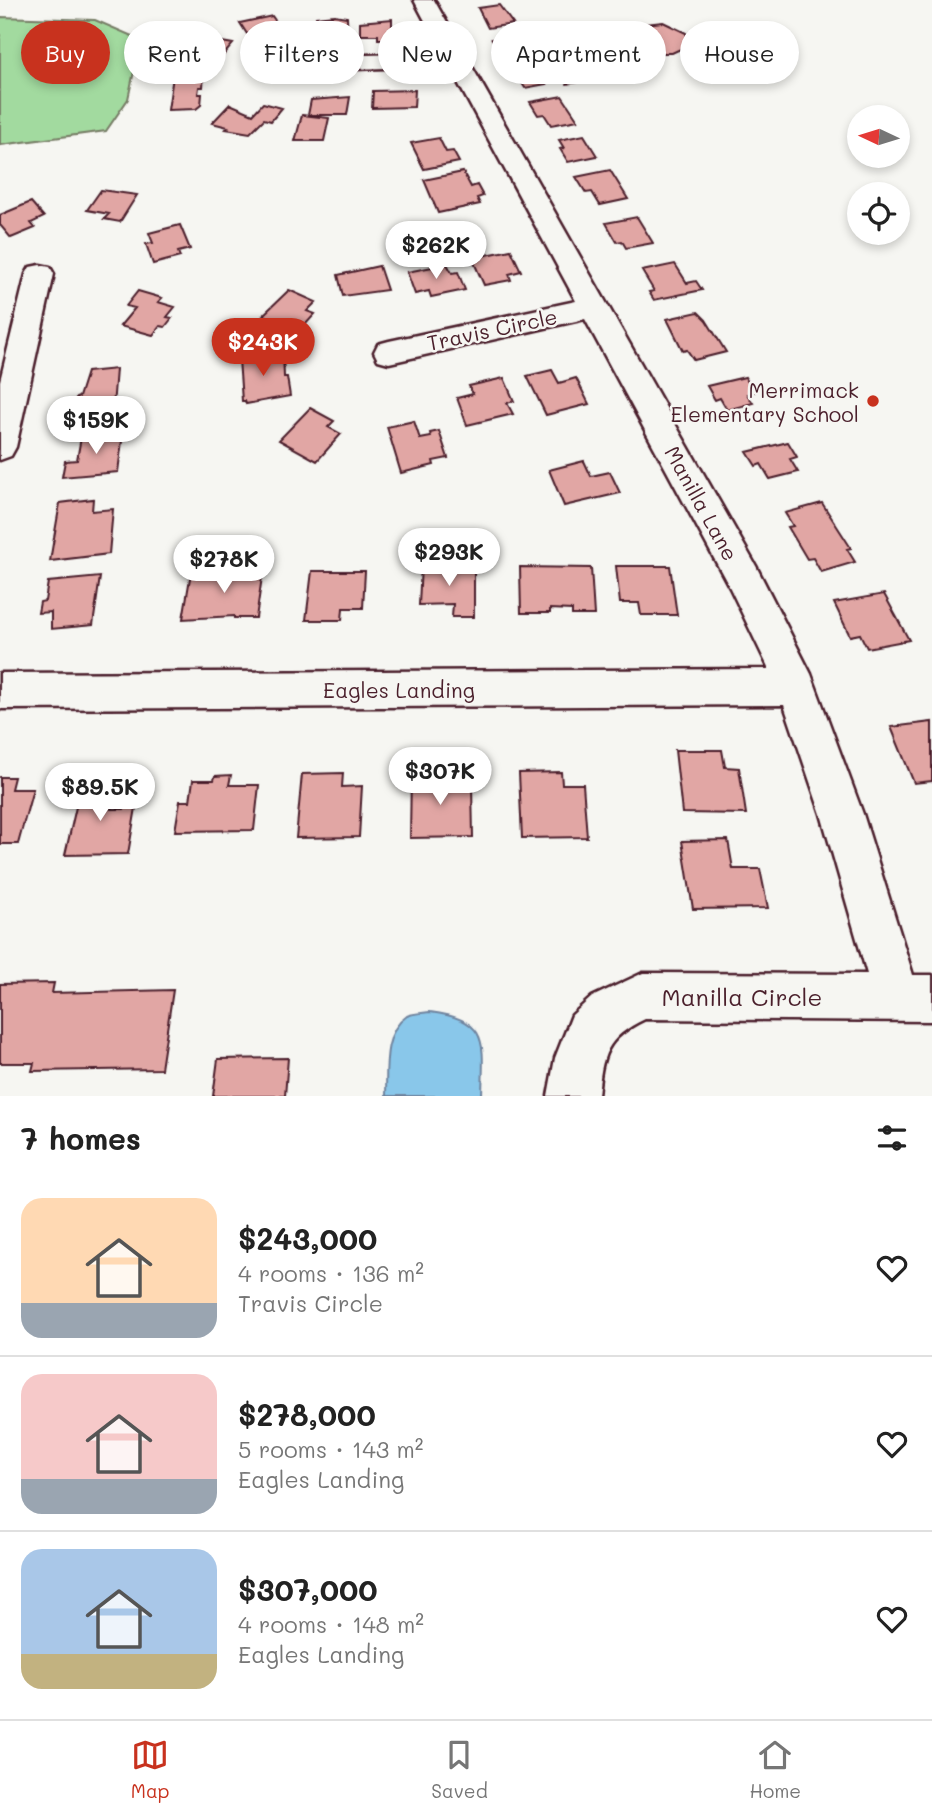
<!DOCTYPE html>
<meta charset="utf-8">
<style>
body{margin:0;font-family:Mali,sans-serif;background:#f2f2f2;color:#222;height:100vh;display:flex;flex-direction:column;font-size:26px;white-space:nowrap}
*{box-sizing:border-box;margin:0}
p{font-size:23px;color:#767676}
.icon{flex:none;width:38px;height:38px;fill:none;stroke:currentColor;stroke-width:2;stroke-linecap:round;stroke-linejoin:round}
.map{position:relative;height:1096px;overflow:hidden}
.sheet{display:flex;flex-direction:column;background:#fff;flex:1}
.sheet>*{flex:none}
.top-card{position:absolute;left:21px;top:21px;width:891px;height:63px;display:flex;gap:14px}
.needle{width:46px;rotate:274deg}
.tools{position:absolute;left:847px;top:105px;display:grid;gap:14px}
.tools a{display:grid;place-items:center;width:63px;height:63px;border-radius:50%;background:#fff;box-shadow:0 4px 10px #0003;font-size:35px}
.price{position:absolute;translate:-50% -60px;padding:0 16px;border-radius:24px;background:#fff;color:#222;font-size:23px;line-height:46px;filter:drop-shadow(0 2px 4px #0008)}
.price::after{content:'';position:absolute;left:50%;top:42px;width:21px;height:16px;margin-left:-10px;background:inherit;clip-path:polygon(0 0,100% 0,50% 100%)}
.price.active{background:#c8321e;color:#fff}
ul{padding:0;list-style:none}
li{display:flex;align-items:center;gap:21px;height:175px;padding:0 21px}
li+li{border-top:2px solid #e0e0e0}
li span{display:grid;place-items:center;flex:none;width:196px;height:140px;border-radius:21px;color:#555}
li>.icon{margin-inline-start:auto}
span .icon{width:84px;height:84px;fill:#fffc;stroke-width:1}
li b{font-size:30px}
h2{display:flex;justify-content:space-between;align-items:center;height:84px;padding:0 21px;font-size:30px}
.tag{padding:0 24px;border-radius:32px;background:#fff;box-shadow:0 4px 10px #0003;font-size:24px;line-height:63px}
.tag.active{background:#c8321e;color:#fff}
.menu{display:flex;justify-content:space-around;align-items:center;height:98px;border-top:2px solid #e0e0e0;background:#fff;font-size:19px;color:#767676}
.menu a{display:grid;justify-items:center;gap:4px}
.menu .active{color:#c8321e}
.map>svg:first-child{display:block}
.green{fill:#a2da9f;stroke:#767c65;stroke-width:2}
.water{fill:#89c7ea;stroke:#70849e;stroke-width:2}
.building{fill:#e1a6a4;stroke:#4a1f2b;stroke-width:2}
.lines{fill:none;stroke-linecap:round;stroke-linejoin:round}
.street-casing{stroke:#4a1f2b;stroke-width:5}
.street{fill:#f6f6f2;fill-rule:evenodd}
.poi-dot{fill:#c8321e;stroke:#f6f6f2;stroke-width:2.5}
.labels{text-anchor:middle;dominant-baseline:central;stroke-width:5;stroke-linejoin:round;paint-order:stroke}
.street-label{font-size:21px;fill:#4a1f2b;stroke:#f6f6f2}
.poi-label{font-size:21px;fill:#4a1f2b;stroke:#f6f6f2;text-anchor:end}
.near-street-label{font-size:24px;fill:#4a1f2b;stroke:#f6f6f2}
</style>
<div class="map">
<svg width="932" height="1096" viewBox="0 0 932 1096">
<rect width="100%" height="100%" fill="#f6f6f2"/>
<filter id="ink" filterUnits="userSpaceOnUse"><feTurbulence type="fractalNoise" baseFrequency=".0143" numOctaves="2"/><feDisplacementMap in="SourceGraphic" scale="14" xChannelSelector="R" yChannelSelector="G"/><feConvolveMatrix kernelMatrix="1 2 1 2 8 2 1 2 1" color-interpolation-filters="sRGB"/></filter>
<g filter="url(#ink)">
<path class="green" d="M0,17L95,20L146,42L136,62L128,99L106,131L0,145Z"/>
<path class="water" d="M430,1012C491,1020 483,1043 482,1096H386C387,1070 382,1033 407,1016C413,1013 423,1013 430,1012Z"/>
<path class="building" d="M499,5L513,24L488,28L478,8Z
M334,15L347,17L348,37H328L329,29L315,28L316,17Z
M272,16L281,29L247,34L240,23Z
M392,19V26H398V39H378V35H360V22Z
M663,22L686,33L689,41L685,47L672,53H655L638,49L629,40V31L636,25Z
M512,36L515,40L529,38L537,51L507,56L504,50L500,51L492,39Z
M205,39L233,44L215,65L187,61Z
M546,62L556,77L543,79L546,84L525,88L516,74L520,73L517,67Z
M578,73L584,81L567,84L561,76Z
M204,74L203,87H199L198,94H202L201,105L196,109L168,110L173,76Z
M415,90L414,107L372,108L373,91Z
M562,96L578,120L551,125L544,114L538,115L530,102Z
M350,97L347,115H308L311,100Z
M263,103L282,108L271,121L264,119L250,133L226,129L228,127L212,123L230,104L253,114Z
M302,115L329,118L324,141H295Z
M584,135L597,156L568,162L560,149L564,148L559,140Z
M439,138L446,152L453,151L459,162L424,169L411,143Z
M610,170L628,199L600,205L592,192L586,193L576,177Z
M463,172L471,187L477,185L483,196L477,198L480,204L438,213L424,180Z
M101,190L137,195L120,222L104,219L109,214L87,210Z
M31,202L44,217L31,223L35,228L11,238L0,225V215Z
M637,217L653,243L626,248L622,241L617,242L606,223Z
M180,225L190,249L178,252L180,257L153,264L146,244L153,243L149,233Z
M511,250L521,271L509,274L511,280L484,285L472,258Z
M447,264L452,273L458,272L465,290L431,297L429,291L415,294L407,272Z
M675,264L687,283L696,281L702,290L654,300L649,292L654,291L642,271Z
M379,266L387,290L343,296L338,275Z
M289,290L316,302L307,311L315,314L294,337L270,326L275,321L263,315Z
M138,291L162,298L158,302L175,307L167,317L172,318L165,327L160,326L153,335L120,326L135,308L126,306Z
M698,312L706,320L726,352L694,360L687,350L683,351L667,319Z
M283,352L284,377H287L290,396L246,404L245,401H242L239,359Z
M116,369L113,407L77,411L78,406H74L76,398L79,397L87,372Z
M552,370L559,383L576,378L589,404L546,415L527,376Z
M745,377L754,392L747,394L753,403L727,410L720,398L715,400L707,386Z
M504,378L514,401L507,403L513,414L467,425L457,398L473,394L469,386Z
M310,408L334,421L328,427L341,434L317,461L279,440Z
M414,421L420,439L431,437L430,433L439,431L448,458L433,461L434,465L401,473L387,427Z
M123,433L118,472L62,477L65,461L77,460L81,437Z
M788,442L797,457L790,459L798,472L770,479L761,464L756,466L747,452Z
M584,461L591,476L610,472L620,493L564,506L549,470Z
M93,499L92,511L113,509L109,554L50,561L60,503Z
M822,503L851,548L847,549L855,562L821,572L813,558L807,559L788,527L793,526L785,513Z
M421,565H474V617H452L453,604L419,605Z
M616,566H670L677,615H641L639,603H620Z
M520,567L591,568L594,615H572V610L550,609V613H521Z
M237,570H263L256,618H234V616L183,619L191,572L236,574Z
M312,571H365L363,608H343L342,620H306Z
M100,577L93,625L51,629V612L38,613L40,602L45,601L48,582Z
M884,594L909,640L867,648L860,634L850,636L834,603Z
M932,722V781L914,783L891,727Z
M675,750H722L725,767L739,768L746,814L682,813Z
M561,772L562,784H583L587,837L522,838L519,773Z
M343,773L342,787L362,786L359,837L296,838L302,774Z
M411,773H452V785H472L473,837L410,838Z
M231,775L229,785H259L254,830L175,831L180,801H190L193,780H214L215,776Z
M0,777H14L11,789H33L18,844H0Z
M116,784L111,809H124L126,802H137L128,854L65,855L81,785Z
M728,840L733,869H760L768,908L693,909L682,841Z
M54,983L52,993L173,990L161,1069L32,1071L34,1063H0V984Z
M288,1058L285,1096H213L218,1059Z"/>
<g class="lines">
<defs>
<path id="street" d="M414,0H434L756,566L811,674L863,814L913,975H932V1021L645,1019C605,1038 602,1055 598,1096H548L555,1058L572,1015L592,997L643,973L867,974L821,814L784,705L0,709V673L769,669L730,588L585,319L389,363L378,360L374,352L378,344L389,341L576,301L449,66L290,71L282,69L279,64L282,59L290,57L442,53Z
M40,265L50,267L54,274L16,447L11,456L0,460V381L26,274L30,267Z"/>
</defs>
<use href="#street" class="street-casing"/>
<use href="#street" class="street"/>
</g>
</g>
<circle class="poi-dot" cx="873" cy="401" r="7"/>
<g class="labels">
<g class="street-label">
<text transform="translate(492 329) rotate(-12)">Travis Circle</text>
<text transform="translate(702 503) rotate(61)">Manilla Lane</text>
<text x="399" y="689">Eagles Landing</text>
</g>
<g class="poi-label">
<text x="859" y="389">Merrimack<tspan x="859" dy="24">Elementary School</tspan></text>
</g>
<g class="near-street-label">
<text x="742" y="996">Manilla Circle</text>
</g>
</g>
</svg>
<div class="tools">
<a><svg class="needle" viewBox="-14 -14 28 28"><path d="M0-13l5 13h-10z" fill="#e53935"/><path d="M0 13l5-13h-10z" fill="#767676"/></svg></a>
<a><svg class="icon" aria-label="locate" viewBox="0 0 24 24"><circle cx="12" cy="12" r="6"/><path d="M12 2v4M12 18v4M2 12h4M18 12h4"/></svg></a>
</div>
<b class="price" style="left:436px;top:281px">$262K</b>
<b class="price active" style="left:263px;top:378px">$243K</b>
<b class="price" style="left:96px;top:456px">$159K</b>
<b class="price" style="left:449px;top:588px">$293K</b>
<b class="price" style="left:224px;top:595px">$278K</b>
<b class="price" style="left:440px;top:807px">$307K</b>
<b class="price" style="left:100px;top:823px">$89.5K</b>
<div class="top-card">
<a class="tag active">Buy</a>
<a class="tag">Rent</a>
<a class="tag">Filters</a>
<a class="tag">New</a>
<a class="tag">Apartment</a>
<a class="tag">House</a>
</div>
</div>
<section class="sheet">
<h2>7 homes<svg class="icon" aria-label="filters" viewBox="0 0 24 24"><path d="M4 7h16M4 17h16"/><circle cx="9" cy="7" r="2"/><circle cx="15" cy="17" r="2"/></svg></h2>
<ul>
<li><span style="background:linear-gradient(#ffd9b3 75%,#9aa5b1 0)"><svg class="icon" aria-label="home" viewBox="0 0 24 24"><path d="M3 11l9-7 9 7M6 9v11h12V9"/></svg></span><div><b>$243,000</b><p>4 rooms · 136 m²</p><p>Travis Circle</p></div><svg class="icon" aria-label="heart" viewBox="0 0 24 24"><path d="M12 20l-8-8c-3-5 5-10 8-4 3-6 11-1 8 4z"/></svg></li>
<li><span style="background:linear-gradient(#f6c9c9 75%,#9aa5b1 0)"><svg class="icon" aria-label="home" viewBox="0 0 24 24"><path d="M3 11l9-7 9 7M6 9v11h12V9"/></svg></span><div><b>$278,000</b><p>5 rooms · 143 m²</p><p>Eagles Landing</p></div><svg class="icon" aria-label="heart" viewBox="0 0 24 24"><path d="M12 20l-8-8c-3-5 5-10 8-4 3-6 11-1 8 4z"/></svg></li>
<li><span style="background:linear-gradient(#a9c7e8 75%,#c2b280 0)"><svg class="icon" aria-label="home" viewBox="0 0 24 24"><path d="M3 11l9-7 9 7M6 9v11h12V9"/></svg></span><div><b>$307,000</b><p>4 rooms · 148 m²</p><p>Eagles Landing</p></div><svg class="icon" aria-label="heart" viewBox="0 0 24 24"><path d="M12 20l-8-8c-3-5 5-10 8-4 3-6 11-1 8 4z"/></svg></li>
</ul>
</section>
<nav class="menu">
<a class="active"><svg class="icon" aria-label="map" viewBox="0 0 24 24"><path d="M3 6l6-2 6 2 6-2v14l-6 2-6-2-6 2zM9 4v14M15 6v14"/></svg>Map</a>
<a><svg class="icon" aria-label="saved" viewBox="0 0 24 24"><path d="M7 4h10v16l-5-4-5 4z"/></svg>Saved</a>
<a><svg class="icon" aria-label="home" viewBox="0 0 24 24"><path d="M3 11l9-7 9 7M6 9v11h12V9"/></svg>Home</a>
</nav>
